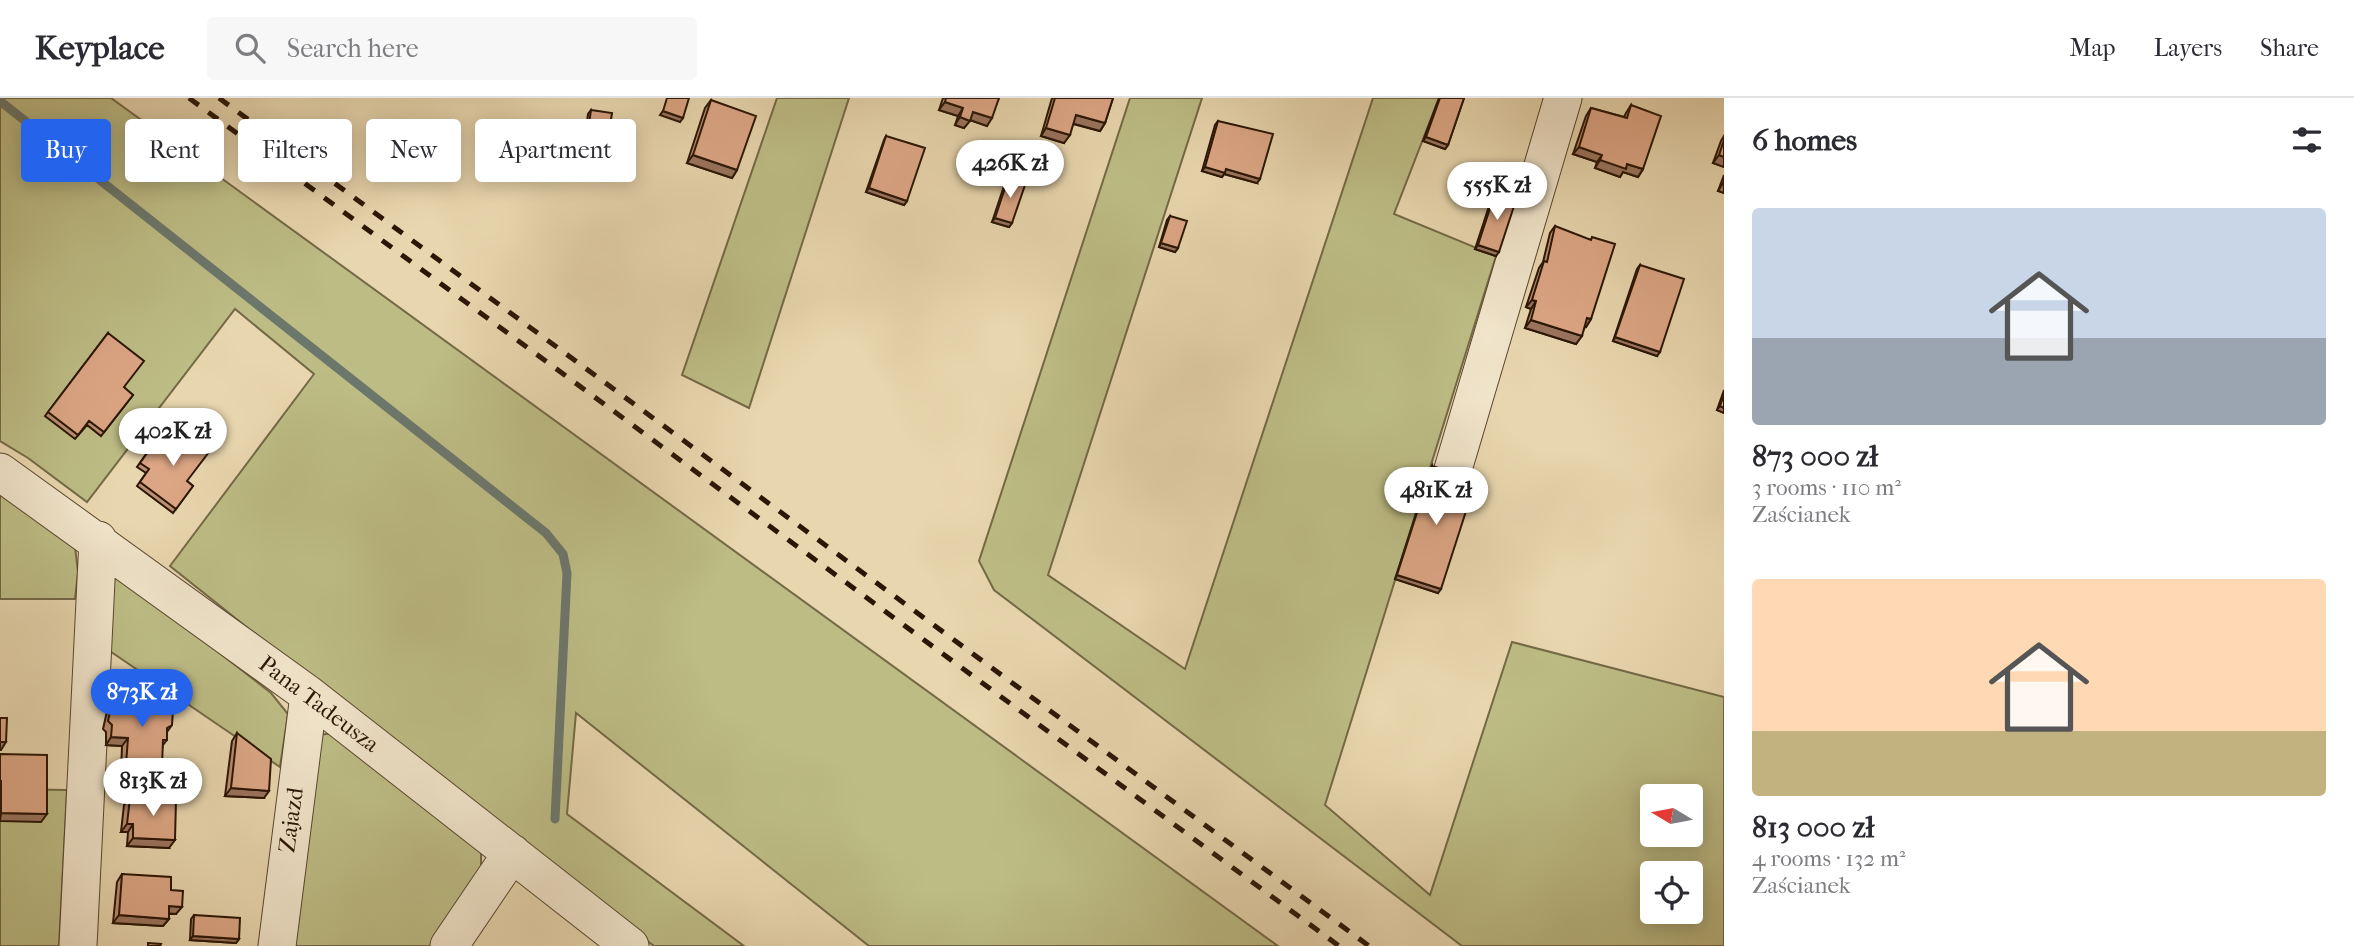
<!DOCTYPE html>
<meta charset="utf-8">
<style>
body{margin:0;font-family:"IM FELL French Canon",serif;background:#f7f7f7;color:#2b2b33;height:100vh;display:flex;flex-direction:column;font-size:26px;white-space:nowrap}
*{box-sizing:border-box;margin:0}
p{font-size:23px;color:#7c7c81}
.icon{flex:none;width:38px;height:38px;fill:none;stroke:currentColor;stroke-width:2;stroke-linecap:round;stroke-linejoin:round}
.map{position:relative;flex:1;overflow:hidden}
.sheet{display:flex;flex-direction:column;background:#fff;width:630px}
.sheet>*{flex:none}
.guide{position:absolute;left:21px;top:21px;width:665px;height:63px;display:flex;gap:14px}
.needle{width:46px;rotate:280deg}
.buttons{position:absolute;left:1640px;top:686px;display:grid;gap:14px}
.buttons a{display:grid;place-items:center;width:63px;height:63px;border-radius:7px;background:#fff;box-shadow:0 4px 18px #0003;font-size:35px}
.price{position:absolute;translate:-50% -60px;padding:0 16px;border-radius:24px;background:#fff;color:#222;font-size:23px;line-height:46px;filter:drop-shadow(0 2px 4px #0008)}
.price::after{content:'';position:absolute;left:50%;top:42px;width:21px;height:16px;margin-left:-10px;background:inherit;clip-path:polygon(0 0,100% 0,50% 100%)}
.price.on{background:#2563eb;color:#fff}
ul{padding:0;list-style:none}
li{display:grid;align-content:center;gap:14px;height:371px;padding:0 28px}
li span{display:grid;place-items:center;height:217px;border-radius:7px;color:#555}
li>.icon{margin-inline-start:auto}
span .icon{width:126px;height:126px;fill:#fffc;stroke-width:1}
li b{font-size:30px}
h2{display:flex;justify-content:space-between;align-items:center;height:84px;padding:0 28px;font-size:30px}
.pill{padding:0 24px;border-radius:7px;background:#fff;box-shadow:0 4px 18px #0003;font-size:24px;line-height:63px}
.pill.on{background:#2563eb;color:#fff}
header{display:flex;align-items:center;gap:42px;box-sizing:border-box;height:98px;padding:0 35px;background:#fff;border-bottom:2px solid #e1e1e2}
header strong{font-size:33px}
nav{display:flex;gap:38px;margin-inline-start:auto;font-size:24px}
.search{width:490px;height:63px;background:#f7f7f7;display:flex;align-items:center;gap:18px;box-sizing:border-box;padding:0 24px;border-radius:7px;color:#7c7c81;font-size:26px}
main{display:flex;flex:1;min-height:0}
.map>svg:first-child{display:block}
.green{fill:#bdbc85;stroke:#746946;stroke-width:2;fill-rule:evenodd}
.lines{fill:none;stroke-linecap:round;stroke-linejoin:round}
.stream{stroke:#6c776c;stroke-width:9}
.minor-casing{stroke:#5a4630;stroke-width:39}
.minor{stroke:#f0e4ca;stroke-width:37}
.rail{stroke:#2b1606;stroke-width:5;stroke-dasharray:12 12;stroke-linecap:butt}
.wall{fill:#bd8f72;stroke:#2b1606;stroke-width:2}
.shaded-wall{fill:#9a745d;stroke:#2b1606;stroke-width:2}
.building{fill:#dca685;stroke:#2b1606;stroke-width:2}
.labels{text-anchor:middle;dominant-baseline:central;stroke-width:5;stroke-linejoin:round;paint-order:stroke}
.street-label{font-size:23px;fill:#2b1606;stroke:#f0e4ca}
</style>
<header>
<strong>Keyplace</strong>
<div class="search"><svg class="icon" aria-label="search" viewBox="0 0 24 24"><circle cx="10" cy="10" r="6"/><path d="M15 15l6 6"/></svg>Search here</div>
<nav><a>Map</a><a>Layers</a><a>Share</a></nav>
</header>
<main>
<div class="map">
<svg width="1724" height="848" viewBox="0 0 1724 848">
<rect width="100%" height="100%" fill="#e8d6ae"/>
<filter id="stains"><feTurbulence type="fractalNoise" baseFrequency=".00286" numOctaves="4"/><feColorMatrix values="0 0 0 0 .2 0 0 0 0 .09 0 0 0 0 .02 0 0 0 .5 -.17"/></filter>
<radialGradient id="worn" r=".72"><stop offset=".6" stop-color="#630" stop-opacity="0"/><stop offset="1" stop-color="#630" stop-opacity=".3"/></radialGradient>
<path class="green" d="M0,0H111L1278,848H869L576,615L567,716L744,848H654L561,779L170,468L314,276L235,211L87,404L28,360L0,343Z
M777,0H849L749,310L682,277Z
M1130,0H1202L1048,477L1185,571L1373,0H1439L1394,116L1496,158L1325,707L1430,797L1512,544L1724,599V848H1462L994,492L979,463ZM1652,698H1690V737H1652ZM1652,775H1690V814H1652Z
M0,393L75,449L78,474L75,501H0Z
M109,477L123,480L271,595L288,616L280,669L101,547Z
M334,635L481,749V773L431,848H292L319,637Z
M0,691L67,692L59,848H0Z"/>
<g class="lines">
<path class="stream" d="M0,3L546,435L563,456L567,475L555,721"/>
<defs>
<path id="minor" d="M0,374L309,597L630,848
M1438,422L1563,0
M78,848L98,442
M277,848L309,597
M449,848L512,755"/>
</defs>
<use href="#minor" class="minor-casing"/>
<use href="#minor" class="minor"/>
<path class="rail" d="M189,0L1339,848
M219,0L1369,848"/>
</g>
<path class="wall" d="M943,0H999L987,28L970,22L964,30L955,27L958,18L939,12Z
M1052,0H1113L1105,25L1100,33L1073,26L1064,45L1041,38Z
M1439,0H1464L1448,47L1445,51L1423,43Z
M711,2L737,72L732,80L687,65L705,10Z
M1631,7L1643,71L1638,79L1623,74L1620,79L1595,70L1597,64L1573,56L1586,18L1591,10L1624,19L1626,15Z
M591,12L604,69L602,73L581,70L588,16Z
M1218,23L1257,85L1224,76L1222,79L1202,73L1215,27Z
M886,38L907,103L904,107L866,94L884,42Z
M1724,38V69L1713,65L1721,43Z
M1724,77V95L1718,93Z
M1009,78L1012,125L1009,129L992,124L1006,82Z
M1495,95L1496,158L1475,151L1492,99Z
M1170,118L1178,150L1175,154L1159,149L1167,122Z
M1555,128L1591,221L1586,229H1585L1576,246L1525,230L1531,211L1526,209L1539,170L1543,164L1550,135Z
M1640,167L1657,258L1613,243L1637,171Z
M108,235L124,290L133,297L101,338L87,327L75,341L45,318Z
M1724,292V315L1717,312Z
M155,344L187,383L193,388L173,415L137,388L146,375L137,369Z
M1432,368L1438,495L1395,481L1430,372Z
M113,601L168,610L172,627L167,634V642L163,647L156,675L121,674L122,648L106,647V634L103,631L108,609Z
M237,635L264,700L225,698L232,643Z
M130,700L169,750L127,748L128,734H121L124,707Z
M122,776L171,792L176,816H169V821L163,828L113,825L117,784Z
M194,817L239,841L236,845L190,842L191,821Z"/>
<path class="shaded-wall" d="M945,4L963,10L958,18L939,12Z
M663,13L683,20L680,24L660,17Z
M973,14L992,20L987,28L967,21Z
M1076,17L1105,25L1100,33L1071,25Z
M960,19L970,23L964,30L955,27Z
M1046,30L1070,37L1064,45L1041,38Z
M1426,39L1448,47L1445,51L1423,43Z
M1579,49L1602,57L1597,64L1573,56Z
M693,57L737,72L732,80L687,65Z
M1719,57L1724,59V69L1713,65Z
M1600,62L1627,66L1643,71L1638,79L1623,74L1620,79L1595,70Z
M583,66L604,69L602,73L581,70Z
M1205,69L1226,71L1260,81L1257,85L1224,76L1222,79L1202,73Z
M1723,85H1724V95L1718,93Z
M869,90L907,103L904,107L866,94Z
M995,120L1012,125L1009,129L992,124Z
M1161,145L1178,150L1175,154L1159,149Z
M1478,147L1499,154L1496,158L1475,151Z
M1532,202L1536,203L1531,211L1526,209Z
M1587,220L1591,221L1586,229L1582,228Z
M1531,222L1582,238L1576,246L1525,230Z
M1615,239L1660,254L1657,258L1613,243Z
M1720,308L1724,310V315L1717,312Z
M1397,477L1441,491L1438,495L1395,481Z
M111,639L128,640L122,648L106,647Z
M0,644H6L1,652H0Z
M126,666L162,668L156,675L121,674Z
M231,690L269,693L264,700L225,698Z
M1,715L47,716L41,724L0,723Z
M127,726H133L128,734H121Z
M133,740L175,742L169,750L127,748Z
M169,808L182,809L176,816L164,815Z
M119,817L169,821L163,828L113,825Z
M193,838L239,841L236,845L190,842Z"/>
<path class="building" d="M667,0H689L683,20L663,13Z
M946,0H999L992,20L973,14L970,23L960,19L963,10L945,4Z
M1055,0H1113L1105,25L1076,17L1070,37L1046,30Z
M1440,0H1464L1448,47L1426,39Z
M711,2L756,18L737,72L693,57Z
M1631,7L1661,18L1643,71L1627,66L1626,71L1600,62L1602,57L1579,49L1591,10L1627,20Z
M591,12L612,15L604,69L583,66Z
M1218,23L1273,36L1260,81L1226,71L1225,75L1205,69Z
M886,38L925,50L907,103L869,90Z
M1724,42V59L1719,57Z
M1009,78L1026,84L1012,125L995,120Z
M1495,95L1516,102L1499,154L1478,147Z
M1170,118L1187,123L1178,150L1161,145Z
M1555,128L1591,142L1592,139L1615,146L1591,221L1587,220L1582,238L1531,222L1536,203L1532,202L1544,163L1547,164Z
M1640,167L1684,181L1660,254L1615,239Z
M108,235L144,263L124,289L133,297L104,334L89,323L78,337L48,314Z
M1724,296V310L1720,308Z
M179,332L209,354L187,383L193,388L176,411L140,384L149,371L140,365L155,344L165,352Z
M1432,368L1476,382L1441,491L1397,477Z
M113,601L169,604L168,610L173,612L172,627L167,630V642H163L162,668L126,666L128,640L111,639L112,627L108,623Z
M0,620H7L6,644H0Z
M237,635L271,661L269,693L231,690Z
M0,656L47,657V716L1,715V683H0Z
M130,700L176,701L175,742L133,740V726H127Z
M122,776L171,779V792L183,793L182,809L169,808V821L119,817Z
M194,817L240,820L239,841L193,838Z
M148,845L161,846L160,848H148Z"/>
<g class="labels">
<g class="street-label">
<text transform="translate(319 606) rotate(37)">Pana Tadeusza</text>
<text transform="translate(291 722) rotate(-82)">Zajazd</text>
</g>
</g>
<rect width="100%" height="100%" filter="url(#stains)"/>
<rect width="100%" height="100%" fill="url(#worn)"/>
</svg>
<div class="buttons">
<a><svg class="needle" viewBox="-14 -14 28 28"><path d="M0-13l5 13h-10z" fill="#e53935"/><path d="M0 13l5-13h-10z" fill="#7c7c81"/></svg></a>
<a><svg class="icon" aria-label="locate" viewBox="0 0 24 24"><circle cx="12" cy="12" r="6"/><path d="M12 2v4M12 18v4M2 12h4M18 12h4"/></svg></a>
</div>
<b class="price" style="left:1010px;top:102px">426K zł</b>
<b class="price" style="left:1497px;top:124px">555K zł</b>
<b class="price" style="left:173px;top:370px">402K zł</b>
<b class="price" style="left:1436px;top:429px">481K zł</b>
<b class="price on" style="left:142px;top:631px">873K zł</b>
<b class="price" style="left:153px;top:720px">813K zł</b>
<div class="guide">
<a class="pill on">Buy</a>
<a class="pill">Rent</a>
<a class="pill">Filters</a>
<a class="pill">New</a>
<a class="pill">Apartment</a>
</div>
</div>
<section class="sheet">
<h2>6 homes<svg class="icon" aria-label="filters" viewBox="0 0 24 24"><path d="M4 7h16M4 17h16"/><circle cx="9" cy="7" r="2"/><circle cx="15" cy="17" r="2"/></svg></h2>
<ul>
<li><span style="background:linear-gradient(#c9d6e8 60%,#9aa5b1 0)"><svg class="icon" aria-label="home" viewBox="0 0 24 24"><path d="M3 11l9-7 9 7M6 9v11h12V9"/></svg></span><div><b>873 000 zł</b><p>3 rooms · 110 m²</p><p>Zaścianek</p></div></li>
<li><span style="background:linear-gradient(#ffd9b3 70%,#c2b280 0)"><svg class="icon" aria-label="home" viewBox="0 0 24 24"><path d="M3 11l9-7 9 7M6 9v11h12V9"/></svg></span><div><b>813 000 zł</b><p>4 rooms · 132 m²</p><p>Zaścianek</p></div></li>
</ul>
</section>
</main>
